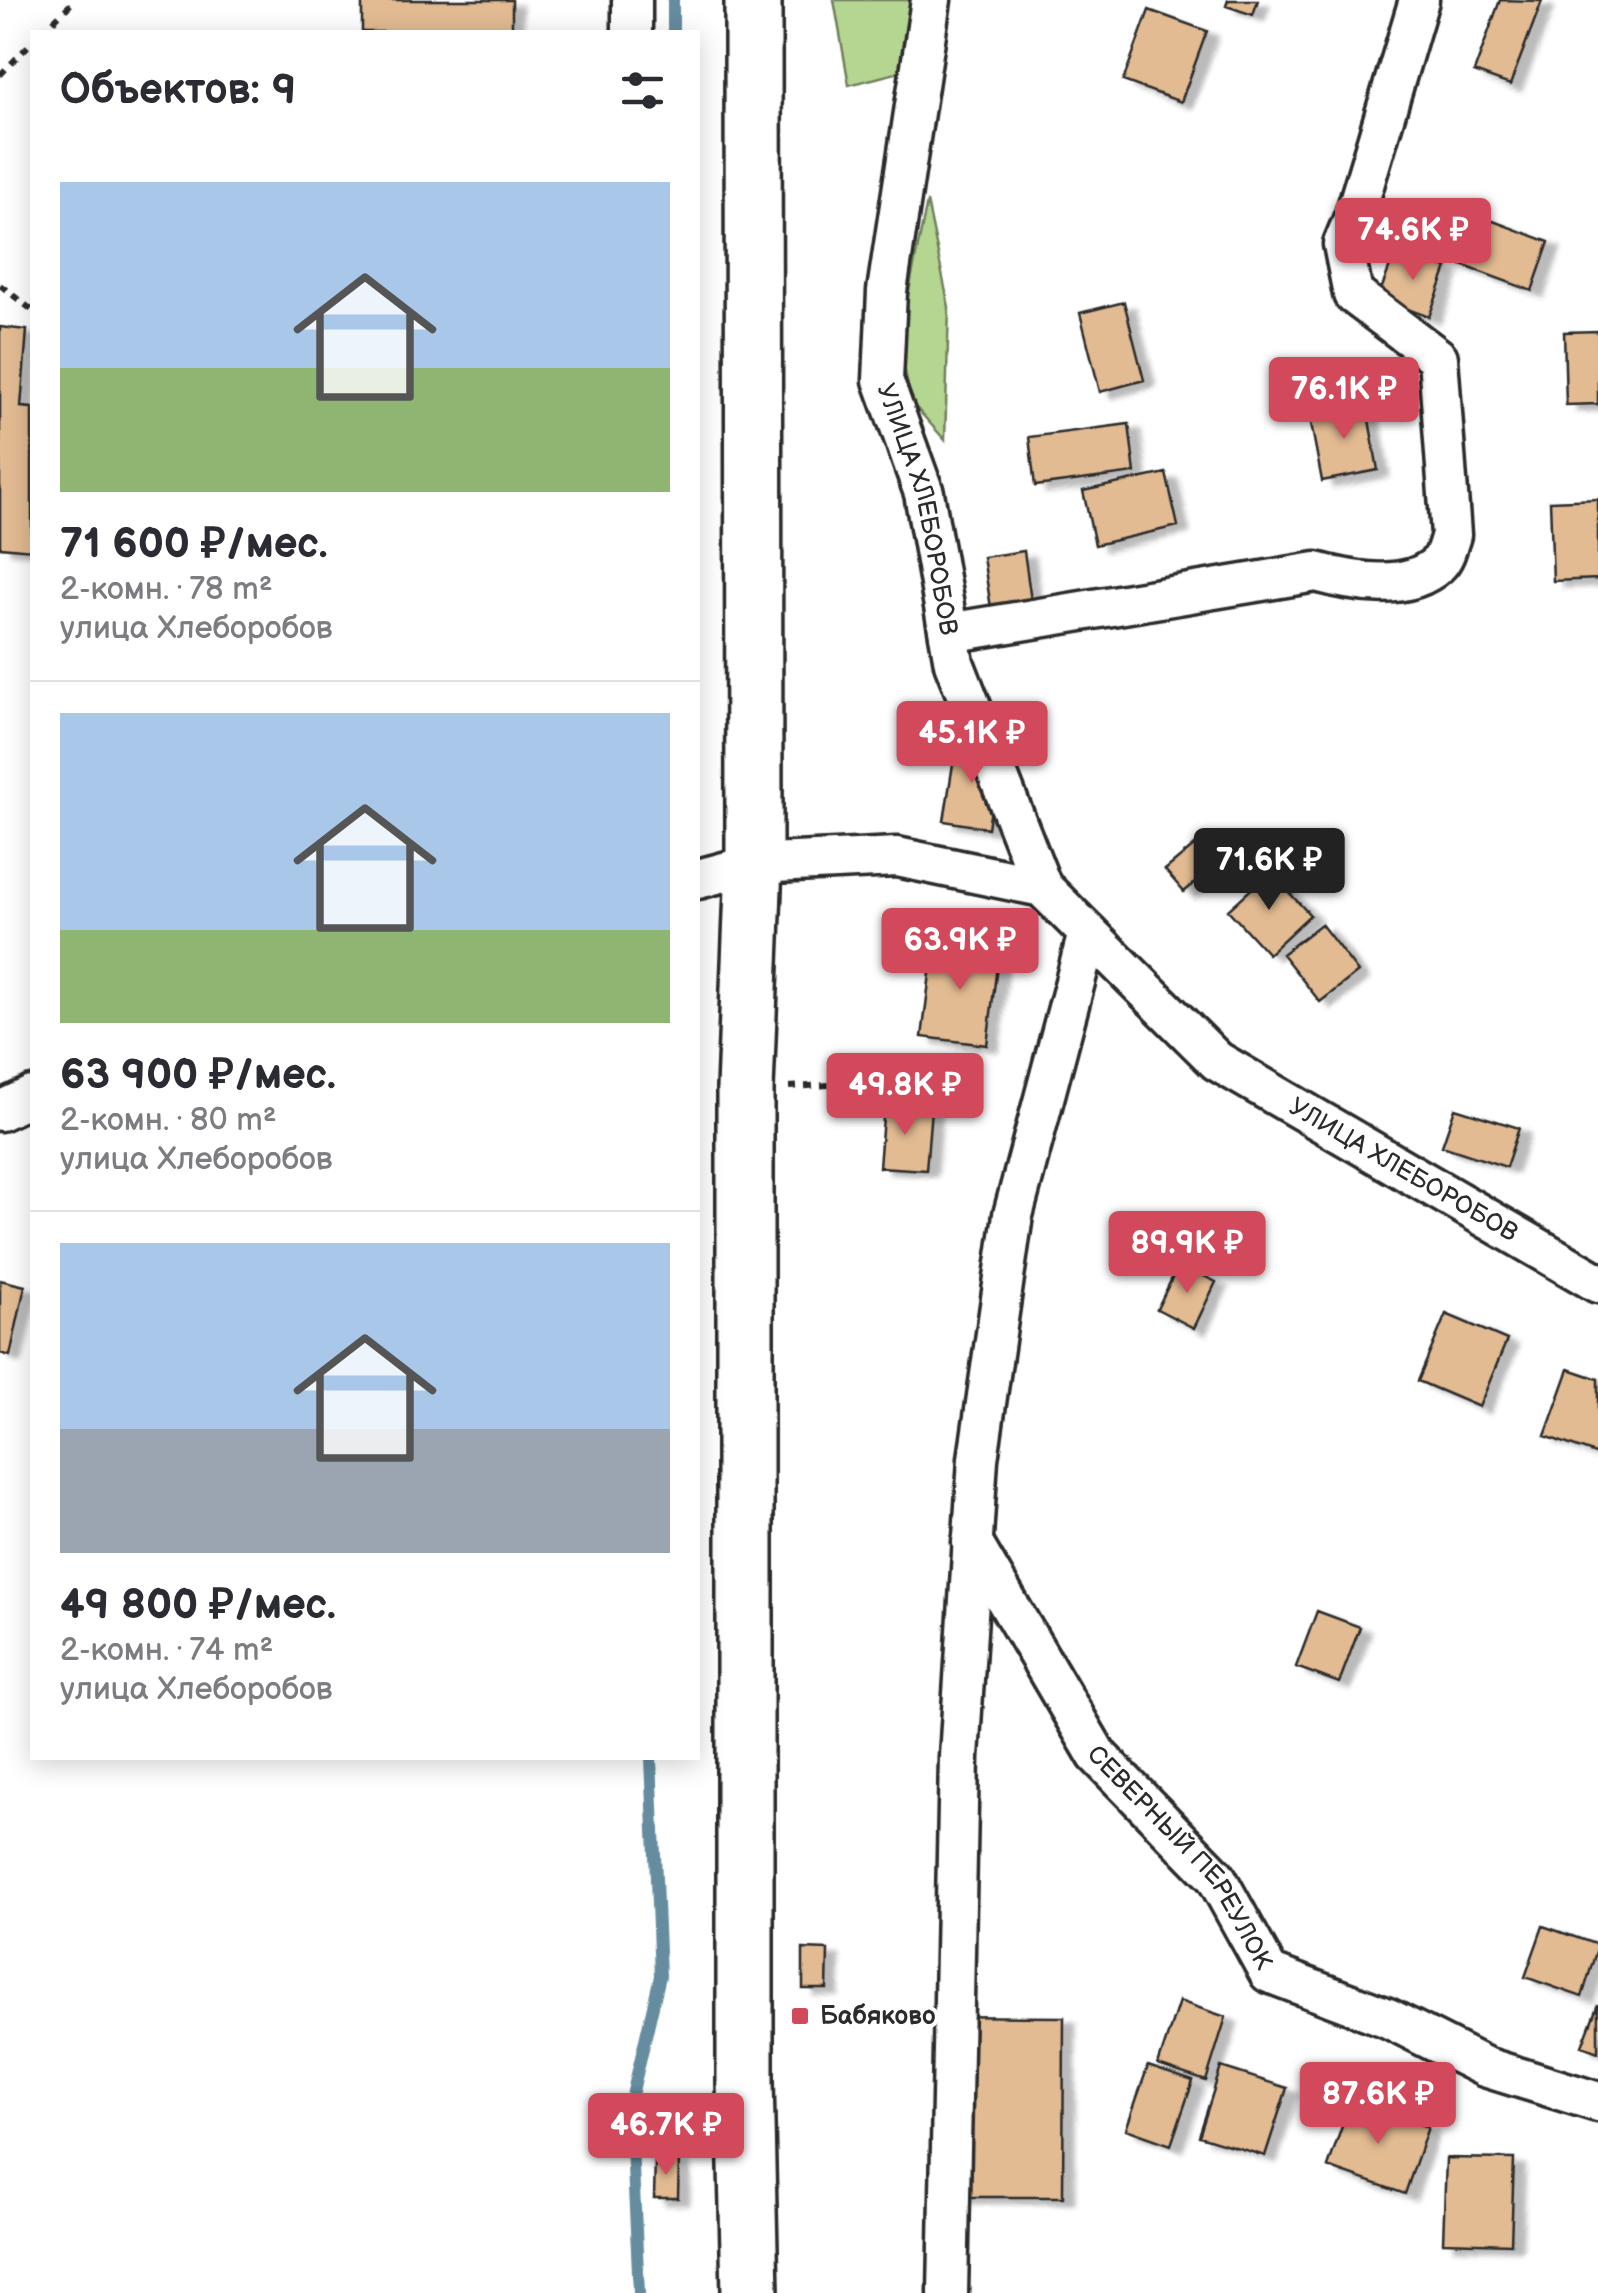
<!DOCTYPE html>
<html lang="ru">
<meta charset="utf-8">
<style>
body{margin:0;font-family:"Balsamiq Sans",sans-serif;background:#f7f7f7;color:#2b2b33;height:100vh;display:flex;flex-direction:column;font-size:38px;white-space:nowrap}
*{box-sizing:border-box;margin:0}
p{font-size:32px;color:#7c7c81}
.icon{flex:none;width:55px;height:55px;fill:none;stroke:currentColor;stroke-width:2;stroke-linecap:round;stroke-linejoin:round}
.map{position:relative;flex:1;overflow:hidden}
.drawer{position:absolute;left:30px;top:30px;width:670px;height:1730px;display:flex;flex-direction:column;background:#fff;border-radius:0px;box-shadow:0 5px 25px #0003}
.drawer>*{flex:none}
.price{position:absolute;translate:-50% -85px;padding:0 22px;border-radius:10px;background:#d1495b;color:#fff;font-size:32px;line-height:65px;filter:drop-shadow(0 2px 5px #0008)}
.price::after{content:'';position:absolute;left:50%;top:60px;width:30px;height:22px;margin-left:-15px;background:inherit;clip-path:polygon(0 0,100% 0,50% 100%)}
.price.selected{background:#222;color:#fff}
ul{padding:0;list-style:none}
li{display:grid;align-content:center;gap:20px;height:530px;padding:0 30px}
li+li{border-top:2px solid #e1e1e2}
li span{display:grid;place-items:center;height:310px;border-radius:0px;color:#555}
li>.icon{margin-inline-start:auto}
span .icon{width:180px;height:180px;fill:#fffc;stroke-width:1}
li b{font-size:42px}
h2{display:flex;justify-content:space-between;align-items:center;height:120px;padding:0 30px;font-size:42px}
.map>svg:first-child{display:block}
.green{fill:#b5d690;stroke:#70805e;stroke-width:2.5}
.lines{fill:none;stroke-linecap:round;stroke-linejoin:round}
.stream{stroke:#658d9f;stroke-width:12}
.building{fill:#e2bb92;stroke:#2b2b2b;stroke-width:2.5;filter:url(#shadow)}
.minor-casing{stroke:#2b2b2b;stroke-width:45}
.trunk-casing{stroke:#2b2b2b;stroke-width:62}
.path{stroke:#2b2b2b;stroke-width:6;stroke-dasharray:8 8;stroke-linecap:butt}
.minor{stroke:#fff;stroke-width:38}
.trunk{stroke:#fff;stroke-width:55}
.poi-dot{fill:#d1495b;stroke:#fff;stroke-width:4}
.labels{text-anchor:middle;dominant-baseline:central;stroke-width:8;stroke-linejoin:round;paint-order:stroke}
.street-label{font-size:25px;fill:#2b2b2b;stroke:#fff}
.poi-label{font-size:25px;font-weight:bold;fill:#2b2b2b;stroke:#fff;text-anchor:start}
</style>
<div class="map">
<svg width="1598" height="2293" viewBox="0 0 1598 2293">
<defs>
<filter id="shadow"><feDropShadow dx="11" dy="6" stdDeviation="2.5" flood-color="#0004"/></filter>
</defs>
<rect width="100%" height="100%" fill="#fff"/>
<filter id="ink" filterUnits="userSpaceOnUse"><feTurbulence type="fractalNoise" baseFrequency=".01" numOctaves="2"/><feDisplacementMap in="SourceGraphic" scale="20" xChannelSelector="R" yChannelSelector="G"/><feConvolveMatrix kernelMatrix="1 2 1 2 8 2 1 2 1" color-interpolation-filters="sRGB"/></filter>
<g filter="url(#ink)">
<path class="green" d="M834,0H914L904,71L849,85Z
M927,202L949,307L945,440L911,402L899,340Z"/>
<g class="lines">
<path class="stream" d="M673,32V0
M639,2293L630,2104L660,1976L651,1758"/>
</g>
<path class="building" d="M362,0H512V32H362Z
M1228,0H1258L1253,15L1226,6Z
M1500,0L1542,1L1510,85L1474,72Z
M1149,10L1207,31L1181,102L1123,81Z
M1477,215L1549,242L1532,291L1459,264Z
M1396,250L1447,268L1429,317L1378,298Z
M1124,302L1144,380L1100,392L1080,313Z
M0,327L27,330L21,407L32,408V550L0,547Z
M1598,331V404L1566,405L1564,332Z
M1366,403L1378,470L1322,481L1309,413Z
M1129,424L1135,473L1035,486L1029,437Z
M1166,473L1178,526L1095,545L1083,491Z
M1598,499V579L1553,581L1550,501Z
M1024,551L1032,608L992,614L983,557Z
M956,745L1000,752L988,828L944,821Z
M1195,845L1214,867L1184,892L1165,870Z
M1270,872L1310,915L1268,954L1228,910Z
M1321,924L1358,972L1320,1002L1282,954Z
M934,942L999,950L987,1045L922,1037Z
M884,1105L931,1109L926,1170L879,1167Z
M1455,1108L1519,1128L1506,1167L1442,1146Z
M1179,1264L1216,1282L1194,1328L1157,1309Z
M0,1280L25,1286L10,1356L0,1353Z
M1446,1314L1507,1340L1479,1407L1418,1381Z
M1569,1369L1598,1379V1455L1545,1436Z
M1317,1611L1360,1627L1339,1683L1296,1667Z
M1543,1926L1598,1945L1582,1997L1525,1977Z
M803,1949L828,1950L827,1989H803Z
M1179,2001L1226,2017L1206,2081L1158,2065Z
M1598,2004V2052L1582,2046Z
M937,2016L1064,2017L1063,2197H936Z
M1148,2066L1193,2081L1171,2145L1126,2129Z
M1221,2067L1287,2088L1265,2156L1199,2136Z
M1351,2100L1428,2127L1405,2194L1328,2167Z
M1446,2158L1514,2159L1511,2244L1443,2242Z
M655,2159H679L678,2198H654Z"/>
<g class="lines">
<defs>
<g id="minor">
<path id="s1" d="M931,0L887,291L883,380L924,493L954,663L1042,887"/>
<path d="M632,32V0"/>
<path d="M949,633L1316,572C1352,582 1407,593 1438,564C1445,558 1448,544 1451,535L1438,358L1353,294L1343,244L1355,215L1419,0"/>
<path id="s2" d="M698,879L754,864L897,857L1042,887L1217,1061L1598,1283"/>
<path d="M0,1111L32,1096"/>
<path id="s3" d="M972,1542L1097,1755L1216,1877L1269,1973L1388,2018L1485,2067L1598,2102"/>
<path d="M948,2293L959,1757L978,1459L1013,1215L1088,933"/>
</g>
<path id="trunk" d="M750,2293L745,2081V1089L754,864L753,0"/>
</defs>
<use href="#minor" class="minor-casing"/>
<use href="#trunk" class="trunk-casing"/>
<path class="path" d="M42,32L75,0
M0,75L32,42
M0,285L32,310
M789,1087L831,1085"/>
<use href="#minor" class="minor"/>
<use href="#trunk" class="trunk"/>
</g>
</g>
<rect class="poi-dot" x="790" y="2006" width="20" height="20" rx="5"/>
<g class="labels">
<g class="street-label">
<text stroke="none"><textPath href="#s1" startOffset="518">УЛИЦА ХЛЕБОРОБОВ</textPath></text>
<text stroke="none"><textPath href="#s2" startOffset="812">УЛИЦА ХЛЕБОРОБОВ</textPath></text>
<text stroke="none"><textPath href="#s3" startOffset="380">СЕВЕРНЫЙ ПЕРЕУЛОК</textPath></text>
</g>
<g class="poi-label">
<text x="820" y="2016">Бабяково</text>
</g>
</g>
</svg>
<b class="price" style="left:1413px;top:283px">74.6K ₽</b>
<b class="price" style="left:1344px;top:442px">76.1K ₽</b>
<b class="price" style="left:972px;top:786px">45.1K ₽</b>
<b class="price selected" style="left:1269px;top:913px">71.6K ₽</b>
<b class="price" style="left:960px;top:993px">63.9K ₽</b>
<b class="price" style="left:905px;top:1138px">49.8K ₽</b>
<b class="price" style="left:1187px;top:1296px">89.9K ₽</b>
<b class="price" style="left:1378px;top:2147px">87.6K ₽</b>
<b class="price" style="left:666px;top:2178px">46.7K ₽</b>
<section class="drawer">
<h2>Объектов: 9<svg class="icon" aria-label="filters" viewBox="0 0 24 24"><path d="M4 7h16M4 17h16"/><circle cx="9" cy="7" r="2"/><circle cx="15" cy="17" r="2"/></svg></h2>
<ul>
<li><span style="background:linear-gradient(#a9c7e8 60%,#8fb573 0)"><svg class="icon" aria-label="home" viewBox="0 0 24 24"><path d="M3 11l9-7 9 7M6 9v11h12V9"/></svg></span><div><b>71 600 ₽/мес.</b><p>2-комн. · 78 m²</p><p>улица Хлеборобов</p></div></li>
<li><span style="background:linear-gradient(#a9c7e8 70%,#8fb573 0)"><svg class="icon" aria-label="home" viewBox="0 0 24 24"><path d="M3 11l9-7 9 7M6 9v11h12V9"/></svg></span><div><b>63 900 ₽/мес.</b><p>2-комн. · 80 m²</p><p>улица Хлеборобов</p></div></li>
<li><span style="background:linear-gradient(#a9c7e8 60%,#9aa5b1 0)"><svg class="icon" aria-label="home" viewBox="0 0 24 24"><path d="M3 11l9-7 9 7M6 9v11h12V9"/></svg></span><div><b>49 800 ₽/мес.</b><p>2-комн. · 74 m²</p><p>улица Хлеборобов</p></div></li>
</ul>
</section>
</div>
